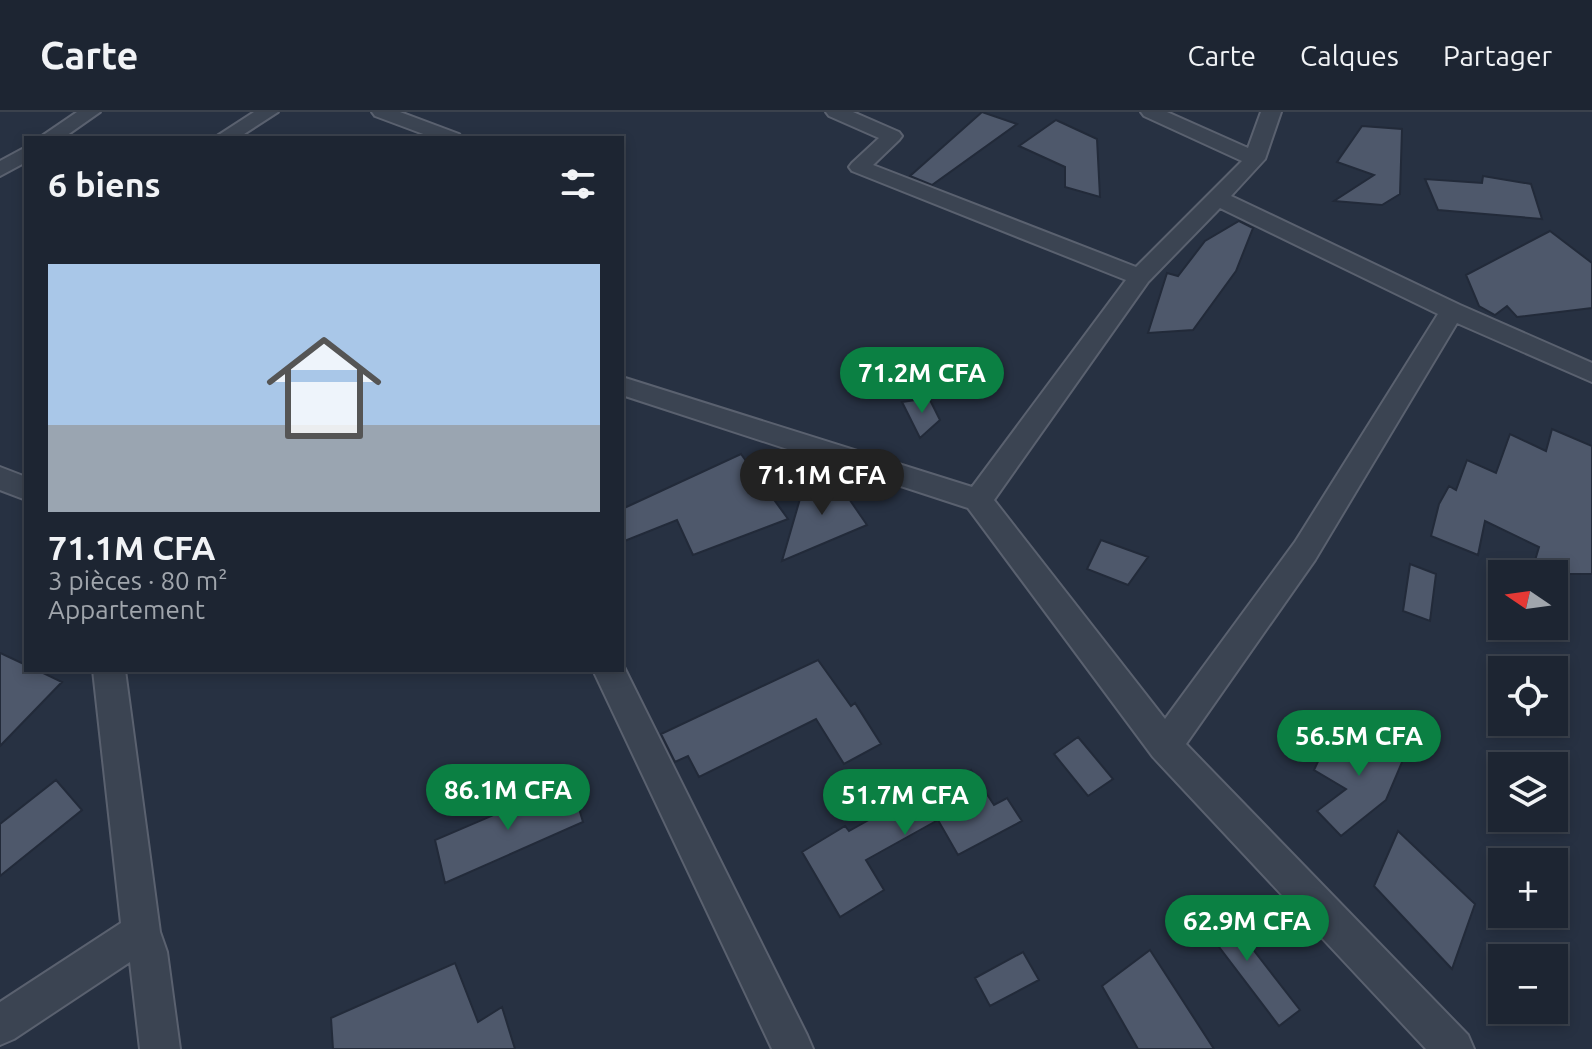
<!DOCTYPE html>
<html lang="fr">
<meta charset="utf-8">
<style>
body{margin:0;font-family:Ubuntu,sans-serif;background:#2a313e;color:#f1f3f6;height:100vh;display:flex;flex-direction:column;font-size:30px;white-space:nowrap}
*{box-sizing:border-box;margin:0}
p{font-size:26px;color:#a0a5ac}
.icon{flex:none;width:44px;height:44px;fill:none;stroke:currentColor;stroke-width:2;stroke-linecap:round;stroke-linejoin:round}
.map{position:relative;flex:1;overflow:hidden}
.details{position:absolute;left:24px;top:24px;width:600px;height:536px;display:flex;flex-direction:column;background:#1d2532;border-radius:0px;box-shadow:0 4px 12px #0003,0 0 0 2px #3b424d}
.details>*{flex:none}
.needle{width:52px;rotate:283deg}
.tools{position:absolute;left:1488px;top:448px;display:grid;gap:16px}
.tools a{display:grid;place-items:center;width:80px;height:80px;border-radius:0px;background:#1d2532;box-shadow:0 4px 12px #0003,0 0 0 2px #3b424d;font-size:40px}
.price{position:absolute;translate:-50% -68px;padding:0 18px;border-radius:28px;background:#0b8043;color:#fff;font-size:26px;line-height:52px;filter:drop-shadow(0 2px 4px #0008)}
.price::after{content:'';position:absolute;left:50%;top:48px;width:24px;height:18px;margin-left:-12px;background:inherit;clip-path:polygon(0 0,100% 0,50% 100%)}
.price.current{background:#222;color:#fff}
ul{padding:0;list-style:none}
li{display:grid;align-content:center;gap:16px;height:424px;padding:0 24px}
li+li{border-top:2px solid #3b424d}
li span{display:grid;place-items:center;height:248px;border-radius:0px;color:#555}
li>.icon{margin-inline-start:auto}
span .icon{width:144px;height:144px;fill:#fffc;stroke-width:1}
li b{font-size:34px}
h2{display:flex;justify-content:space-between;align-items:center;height:96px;padding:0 24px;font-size:34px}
header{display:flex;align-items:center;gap:48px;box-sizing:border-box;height:112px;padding:0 40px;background:#1d2532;border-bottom:2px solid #3b424d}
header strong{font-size:38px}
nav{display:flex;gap:44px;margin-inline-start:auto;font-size:28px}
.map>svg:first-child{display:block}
.building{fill:#4e586b;stroke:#222a39;stroke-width:2}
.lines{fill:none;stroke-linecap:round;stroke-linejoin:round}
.street-casing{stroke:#5a616f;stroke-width:4}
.street{fill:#3b4452;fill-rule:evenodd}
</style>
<header>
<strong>Carte</strong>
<nav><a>Carte</a><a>Calques</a><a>Partager</a></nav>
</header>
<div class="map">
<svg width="1592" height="937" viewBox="0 0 1592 937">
<rect width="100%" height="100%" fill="#273142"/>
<path class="building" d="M982,0L1017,12L932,73L910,64Z
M1056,8L1097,27L1100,85L1065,75V55L1019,34Z
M1362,14L1402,17L1400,82L1382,93L1334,89L1374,63L1337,50Z
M1483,64L1531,72L1542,107L1438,98L1425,67L1482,71Z
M1239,109L1253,116L1236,159L1193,218L1148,221L1167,161L1178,164L1205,129Z
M1550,119L1592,151V196L1517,205L1507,194L1495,203L1479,194L1466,163Z
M929,286L940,308L920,326L902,290Z
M1552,317L1592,334V462H1531L1539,435L1485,409L1478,443L1431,424L1439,392L1449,374L1456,378L1467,348L1496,361L1510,322L1546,339Z
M741,342L788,407L693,443L677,408L622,430V397Z
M832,362L867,413L782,449L804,373Z
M1101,428L1148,445L1128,473L1087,457Z
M1410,452L1436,462L1430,509L1403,499Z
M0,541L26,553V558H37L62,570L0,634Z
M818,548L851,594L855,591L881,632L844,652L816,607L699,665L688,644L675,650L661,622Z
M1374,616L1408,636L1386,688L1341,724L1317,699L1346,677L1314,658L1330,624L1362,642Z
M1078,625L1113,667L1088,684L1054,642Z
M971,658L994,693L1007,686L1022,709L958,743L938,708L866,748L884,778L840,805L802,740L845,714L849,719L915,682L918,687Z
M56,668L82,698L0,764V712Z
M571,670L583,710L445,771L435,728Z
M1398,719L1475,792L1452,857L1374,774Z
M1214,787L1300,898L1279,914L1194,802Z
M1150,838L1214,937H1138L1102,874Z
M1023,840L1039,868L990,894L975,866Z
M455,851L478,910L502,895L515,937H333L331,906Z"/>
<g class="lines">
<defs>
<path id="street" d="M77,0H100L63,26H39Z
M254,0H278L238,26H214Z
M372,0H400L459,22L462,26H434L375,4Z
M826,0H853L899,20L902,24L899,28L873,53L1136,155L1242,49L1144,4L1141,0H1167L1248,36L1261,0H1281L1265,47L1231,84L1460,193L1592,251V270L1457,211L1315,448L1186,632L1468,923L1474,937H1426L1153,645L968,396L622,283V265L972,375L1126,168L852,59L849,55L852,51L879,26L829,4ZM1220,96L1438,202L1295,430L1165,607L994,388L1148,170Z
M26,35V50L0,64V49Z
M0,355L26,365V388L0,378Z
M622,551L807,923L813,937H772L593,558H622Z
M93,558H125L160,820L167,840L180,937H140L130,850L14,927L0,933V890L121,811Z"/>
</defs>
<use href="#street" class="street-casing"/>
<use href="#street" class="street"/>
</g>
</svg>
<div class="tools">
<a><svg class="needle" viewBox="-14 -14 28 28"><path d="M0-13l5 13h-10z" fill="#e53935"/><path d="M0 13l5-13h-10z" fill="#a0a5ac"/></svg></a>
<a><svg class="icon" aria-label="locate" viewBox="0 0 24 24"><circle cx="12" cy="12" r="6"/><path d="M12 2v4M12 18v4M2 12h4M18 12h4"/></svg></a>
<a><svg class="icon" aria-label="layers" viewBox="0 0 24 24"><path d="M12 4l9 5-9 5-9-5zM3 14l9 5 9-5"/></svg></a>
<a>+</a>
<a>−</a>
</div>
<b class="price" style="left:922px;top:303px">71.2M CFA</b>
<b class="price current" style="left:822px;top:405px">71.1M CFA</b>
<b class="price" style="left:1359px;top:666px">56.5M CFA</b>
<b class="price" style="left:508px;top:720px">86.1M CFA</b>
<b class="price" style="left:905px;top:725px">51.7M CFA</b>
<b class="price" style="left:1247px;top:851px">62.9M CFA</b>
<section class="details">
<h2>6 biens<svg class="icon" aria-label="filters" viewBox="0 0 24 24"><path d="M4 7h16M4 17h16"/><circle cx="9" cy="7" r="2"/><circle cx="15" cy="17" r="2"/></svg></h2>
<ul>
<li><span style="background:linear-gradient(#a9c7e8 65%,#9aa5b1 0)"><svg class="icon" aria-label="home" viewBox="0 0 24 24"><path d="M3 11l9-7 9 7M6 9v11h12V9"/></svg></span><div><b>71.1M CFA</b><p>3 pièces · 80 m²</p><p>Appartement</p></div></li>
</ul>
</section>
</div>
